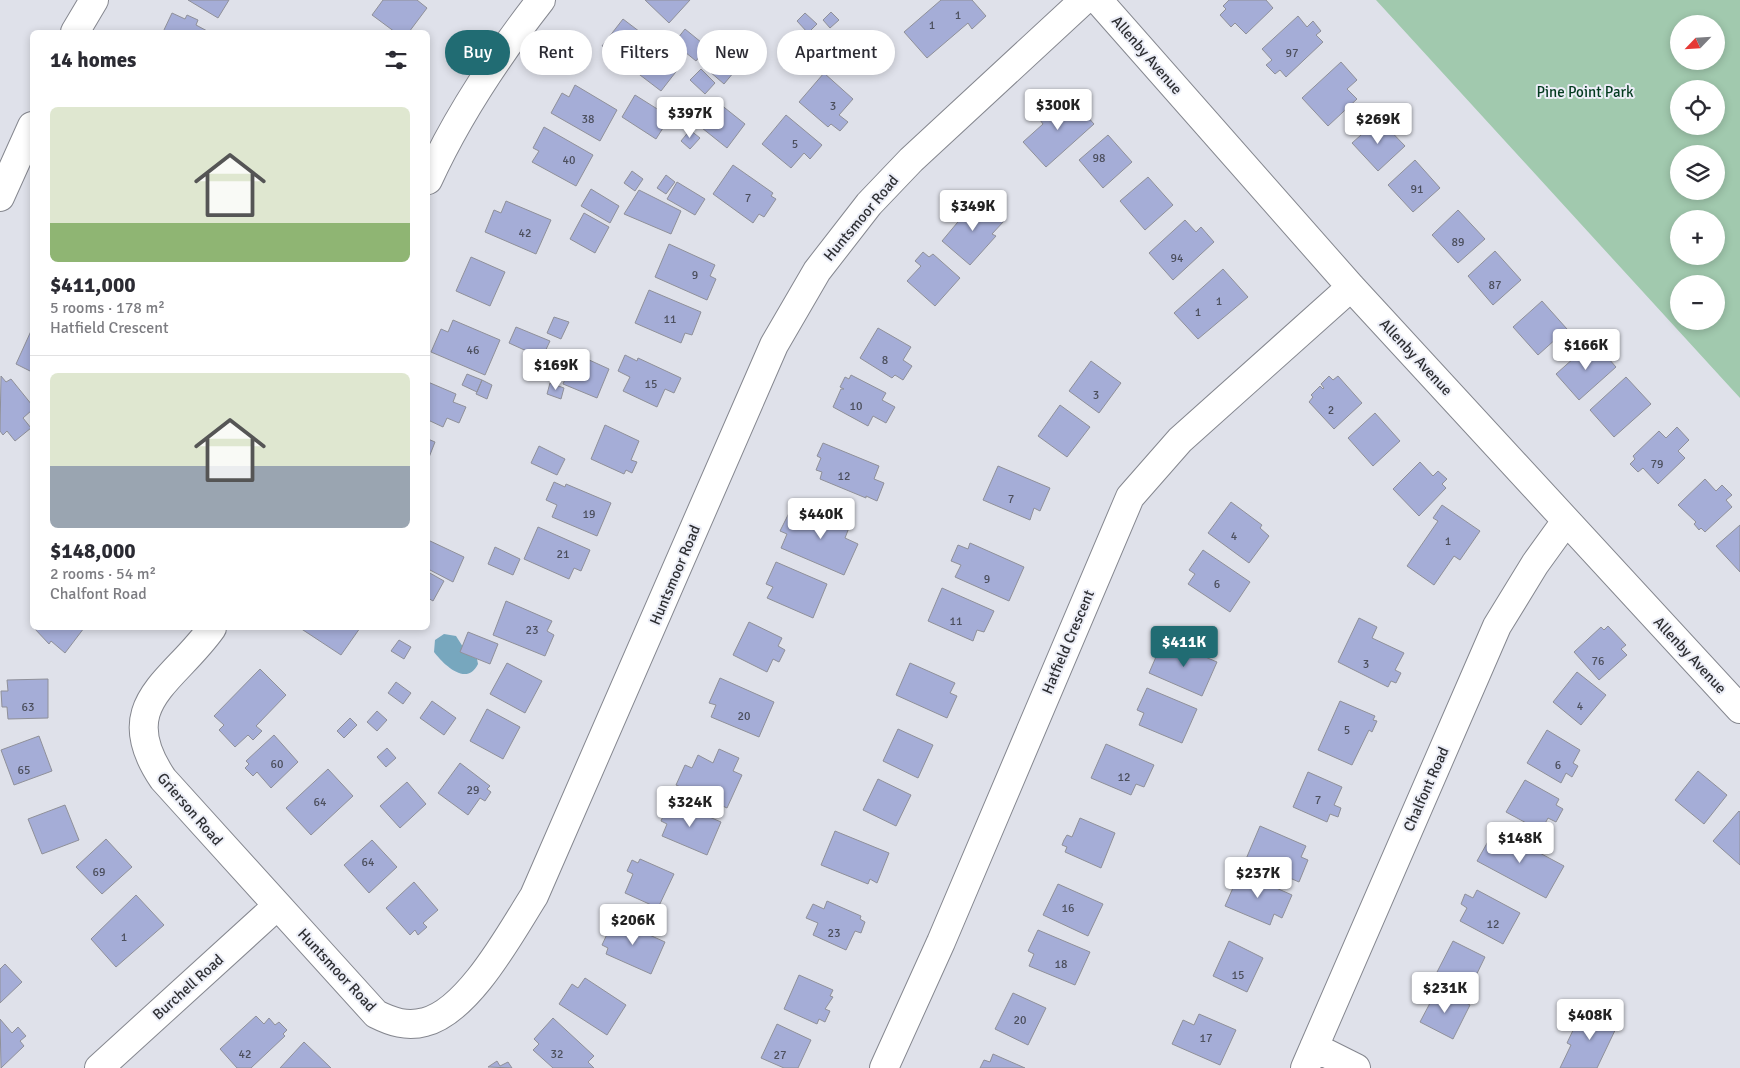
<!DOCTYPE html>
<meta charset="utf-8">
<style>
body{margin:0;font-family:Signika,sans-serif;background:#f2f2f3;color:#2b2b33;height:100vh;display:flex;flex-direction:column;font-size:19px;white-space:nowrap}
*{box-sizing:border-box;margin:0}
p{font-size:16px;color:#7c7c81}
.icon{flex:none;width:28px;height:28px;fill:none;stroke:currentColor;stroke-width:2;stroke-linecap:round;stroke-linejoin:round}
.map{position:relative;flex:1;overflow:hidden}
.side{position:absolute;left:30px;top:30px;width:400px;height:600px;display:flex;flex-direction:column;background:#fff;border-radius:8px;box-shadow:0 2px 8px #0003}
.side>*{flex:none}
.guide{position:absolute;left:445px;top:30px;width:475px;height:45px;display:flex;gap:10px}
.needle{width:32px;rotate:245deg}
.tools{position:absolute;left:1670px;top:15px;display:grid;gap:10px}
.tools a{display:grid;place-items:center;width:55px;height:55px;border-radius:50%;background:#fff;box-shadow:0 2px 8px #0003;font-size:25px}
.price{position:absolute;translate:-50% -42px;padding:0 11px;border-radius:5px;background:#fff;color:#222;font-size:16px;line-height:32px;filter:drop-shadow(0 1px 2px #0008)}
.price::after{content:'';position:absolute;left:50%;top:30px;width:15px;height:11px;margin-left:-8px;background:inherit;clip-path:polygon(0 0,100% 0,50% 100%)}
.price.selected{background:#216c73;color:#fff}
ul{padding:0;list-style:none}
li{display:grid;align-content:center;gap:10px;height:265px;padding:0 20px}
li+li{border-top:1px solid #e1e1e2}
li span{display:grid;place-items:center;height:155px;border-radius:8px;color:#555}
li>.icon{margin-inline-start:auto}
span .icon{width:90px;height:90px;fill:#fffc;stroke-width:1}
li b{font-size:21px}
h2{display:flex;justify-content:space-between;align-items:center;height:60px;padding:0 20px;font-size:21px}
.pill{padding:0 18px;border-radius:22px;background:#fff;box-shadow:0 2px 8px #0003;font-size:18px;line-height:45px}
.pill.selected{background:#216c73;color:#fff}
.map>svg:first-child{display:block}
.green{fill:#a1c9ae;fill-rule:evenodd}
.water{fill:#77a7be}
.building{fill:#a5add7;stroke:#8f9099}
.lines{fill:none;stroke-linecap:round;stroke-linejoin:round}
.minor-casing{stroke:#85878f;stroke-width:30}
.minor{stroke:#fff;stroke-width:28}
.labels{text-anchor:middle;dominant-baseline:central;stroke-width:4;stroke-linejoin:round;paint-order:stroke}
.number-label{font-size:12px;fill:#4c4f5d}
.street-label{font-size:15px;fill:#2f3034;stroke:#eceef7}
.park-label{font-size:15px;fill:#043b20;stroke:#eceef7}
</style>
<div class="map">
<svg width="1740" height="1068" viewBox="0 0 1740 1068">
<rect width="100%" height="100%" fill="#dfe1ea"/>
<path class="green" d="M1376,0H1740V398ZM1679,24H1716V61H1679ZM1679,89H1716V126H1679ZM1679,154H1716V191H1679ZM1679,219H1716V256H1679ZM1679,284H1716V321H1679Z"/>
<path class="water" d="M444,634L456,636L463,647L461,652L477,659L478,664C467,687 444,665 434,652L435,640Z"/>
<path class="building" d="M188,0H229L218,18Z
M383,0H417L427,8L409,32H395L372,15Z
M645,0H690L669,23Z
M941,0H972L986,16L972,29L968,23L927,58L904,32Z
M1229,0H1266L1273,8L1246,34L1235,23L1231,27L1220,15L1226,9L1223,6Z
M831,12L839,20L830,28L823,20Z
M172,13L185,19L187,15L198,20L196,25L209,32H163Z
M805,13L817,24L808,33L797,21Z
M1298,16L1307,27L1313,21L1321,31L1316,35L1323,42L1286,77L1280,70L1275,74L1266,65L1272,60L1262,49Z
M623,19L682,64L661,91L602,46Z
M685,29L707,47L696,61L674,43Z
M720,59L734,72L724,84L709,71Z
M1341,62L1357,80L1347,89L1357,99L1328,126L1302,98Z
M701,69L715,83L705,94L690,80Z
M824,73L853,99L839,115L848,122L840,131L831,124L828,127L799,102Z
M575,85L617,110L600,141L551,113L562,93L569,97Z
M635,95L670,117L656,139L622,117Z
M1068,95L1094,124L1046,167L1023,142L1043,124L1040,120Z
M715,100L745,124L727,148L697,124Z
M786,115L822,145L810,159L804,153L791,168L762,144Z
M1379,119L1405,146L1378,171L1352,143Z
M544,127L593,155L576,186L532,162L539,151L533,148Z
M690,130L700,138L690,149L681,141Z
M1108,135L1132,162L1103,188L1079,160Z
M1415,160L1440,188L1413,212L1388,185Z
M733,165L773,193L771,196L776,199L764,217L759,214L753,223L713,194Z
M632,171L643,179L635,191L624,183Z
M666,175L675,182L666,194L657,188Z
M1148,177L1173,205L1145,230L1120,201Z
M677,182L705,199L695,215L667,199Z
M591,189L619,206L610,223L581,206Z
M639,190L681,211L671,234L624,214Z
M977,199L1004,221L992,234L996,236L970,265L942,241Z
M506,201L551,220L536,254L485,232L494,210L501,213Z
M1458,210L1485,239L1458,263L1432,235Z
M584,213L609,227L595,253L570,239Z
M1185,220L1196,232L1201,227L1214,242L1173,280L1149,253Z
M669,244L715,265L710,276L716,279L707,300L655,277Z
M1495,251L1521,280L1493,305L1468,276Z
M923,252L929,257L933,254L960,278L935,306L907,281L921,266L915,261Z
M471,257L505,272L490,306L456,291Z
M1223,269L1248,297L1198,339L1174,313Z
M649,290L701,312L692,335L685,333L681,343L635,323Z
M1542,301L1567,329L1538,355L1513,327Z
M554,317L569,322L561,339L547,333Z
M453,320L500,340L485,375L431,352L441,329L448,332Z
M516,327L550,341L542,358L509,343Z
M878,328L911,347L903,360L912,366L903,380L895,375L892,378L860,358Z
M31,331L32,332V372L16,364Z
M1593,341L1616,367L1579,400L1556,374Z
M576,354L609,369L597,398L563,384Z
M625,355L637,361L638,358L681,378L674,393L665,389L657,407L623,391L630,377L618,371Z
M1091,361L1121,383L1099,413L1069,391Z
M467,374L482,380L477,392L462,385Z
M851,375L886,393L882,400L895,407L886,423L873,416L868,426L833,407L841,389H844L840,387L845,377L849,379Z
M1,376L6,382L11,379L32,405V410L23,418L31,428L15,441L7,431L3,435L0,431Z
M1329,376L1333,380L1338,376L1362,403L1334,429L1309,402L1313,397L1311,395L1320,386L1323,389L1324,388L1321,384Z
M1626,377L1651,404L1614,437L1590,410Z
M482,380L492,385L487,399L476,394Z
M428,382L456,394L453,402L466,407L459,423L447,418L443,427L428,420Z
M550,383L564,388L561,399L547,394Z
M1060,405L1090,427L1067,457L1038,436Z
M1375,413L1400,441L1373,466L1348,438Z
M605,425L639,441L631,460L637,462L632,473L626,470L624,474L591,459Z
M1677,427L1689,440L1678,451L1685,458L1658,484L1643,468L1638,472L1630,464L1635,459L1633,456L1659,431L1666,438Z
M428,439L435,442L428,460Z
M823,443L879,466L874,479L884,483L877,501L866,496V498L820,479L822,472L816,470L821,458L817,456Z
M539,446L565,459L557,475L531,463Z
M1420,462L1433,476L1438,471L1447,479L1442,484L1446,488L1419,516L1393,489Z
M998,466L1050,488L1040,511L1034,508L1030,520L983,500Z
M1705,479L1716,491L1722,485L1732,495L1726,500L1732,507L1705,532L1701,528L1699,530L1694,524L1696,522L1678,505Z
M554,482L565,487L566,484L611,503L597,536L552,517L557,505L546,500Z
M1231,502L1262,525L1260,528L1269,536L1249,563L1208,533Z
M1442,505L1480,531L1460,560L1454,556L1434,585L1407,566L1438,521L1433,518Z
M822,507L852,520L845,538L858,544L844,575L781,548L787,534L780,531L789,513L814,525Z
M1740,525V572L1716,546Z
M538,527L590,550L581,571L574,568L569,579L524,559Z
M428,540L464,557L453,582L428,569Z
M970,543L1024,567L1009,601L955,577L961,565L951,561L958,545L968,549Z
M495,547L520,559L513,575L488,564Z
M1203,550L1250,582L1230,612L1188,584L1195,574L1189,570Z
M776,562L827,584L813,618L767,598L773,587L766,584Z
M428,572L444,581L433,601L428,598Z
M942,588L994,611L984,632L977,630L973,641L928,621Z
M506,601L552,621L547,631L554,635L545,656L493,635Z
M1359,618L1377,627L1372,638L1404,653L1395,670L1401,673L1396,683L1391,681L1388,687L1338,662Z
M749,622L782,638L778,646L785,650L779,662L773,659L767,672L733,655Z
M1608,626L1626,645L1621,649L1627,655L1599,680L1574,652L1601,627L1604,630Z
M34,628H84L65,653L51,641L49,644Z
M300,628H360L341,655Z
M468,632L498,644L490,664L460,652Z
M399,640L411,647L404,659L391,651Z
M1170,642L1217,662L1202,696L1149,673L1159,650L1165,653Z
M507,663L542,681L525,713L490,694Z
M910,663L955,683L950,693L957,696L947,718L896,695Z
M260,669L286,695L256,726L262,731L253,740L248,735L235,747L219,730L224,725L214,716Z
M1577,672L1606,695L1581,725L1553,702Z
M720,678L774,702L759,737L711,717L716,705L709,703Z
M48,679V718L8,719L7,707H2L1,691H8L7,680Z
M396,682L411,693L403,704L388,693Z
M1147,688L1197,709L1182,743L1139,725L1144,713L1137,710Z
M432,701L456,718L444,735L420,718Z
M1340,701L1375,716L1373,720L1377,721L1372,732L1369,730L1352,765L1318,750Z
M487,709L520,727L503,759L470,741Z
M377,711L387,720L377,731L367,722Z
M350,718L357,725L344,738L337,731Z
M898,729L933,745L918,778L883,761Z
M1547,730L1580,750L1573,763L1578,766L1572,777L1566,773L1561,783L1527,763Z
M274,735L298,762L271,788L257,772L253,776L245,768L249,764L246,761Z
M39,736L52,771L14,785L1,750Z
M1106,744L1154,765L1144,787L1136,784L1131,795L1091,778Z
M387,748L396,758L386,767L377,757Z
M719,749L739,758L733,771L742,775L727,808L676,785L685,765L692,768L698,755L713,763Z
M460,763L490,786L487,789L491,792L485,801L480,798L468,815L438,793Z
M328,769L353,796L311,835L286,808Z
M1698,771L1727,795L1704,824L1675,800Z
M1308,772L1342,787L1334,805L1341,808L1338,817L1330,814L1327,822L1293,807Z
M878,779L911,795L896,826L863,810Z
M1525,780L1559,799L1556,805L1563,809L1556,822L1548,818L1541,831L1506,812Z
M407,782L426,804L400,828L380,806Z
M670,800L721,822L707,855L662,836L667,824L661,821Z
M65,805L79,840L42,854L28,819Z
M1739,811L1740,812V865L1713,841Z
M1080,818L1115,833L1101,868L1065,852L1067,847L1062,845L1064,840L1067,835L1072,837Z
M1260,826L1306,846L1301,857L1308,860L1299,882L1246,859Z
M1495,829L1564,866L1546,898L1477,861Z
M835,831L889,853L877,883L870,879L868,884L821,865Z
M106,839L132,867L102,894L76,867Z
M372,840L397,867L369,893L344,865Z
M640,859L674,874L658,908L625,893L633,874L627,871L632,860L638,863Z
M1240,872L1292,895L1282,918L1274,914L1270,925L1225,906Z
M414,882L438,910L423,923L427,927L418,935L415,930L410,935L386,908Z
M1058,884L1103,904L1088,936L1043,915Z
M1477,890L1520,913L1503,944L1460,921L1467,908L1461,904L1465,894L1473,898Z
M136,895L164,925L116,967L91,939Z
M827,901L861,916L860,919L865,922L861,933L855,931L846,950L813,935L818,923L806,918L813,904L824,909Z
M614,919L665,942L651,974L606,954L608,948L602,945Z
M1038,930L1090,952L1075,985L1029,966L1034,954L1028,951Z
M1229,941L1263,958L1247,992L1213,976Z
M1453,941L1485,957L1469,990L1436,974Z
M5,964L22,982L0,1003V969Z
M799,975L833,990L830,996L833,997L825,1009L830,1011L825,1022L819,1019L817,1024L784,1009Z
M585,978L626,1005L607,1035L559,1004L572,984L578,988Z
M1438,988L1470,1005L1453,1039L1420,1022Z
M1013,993L1046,1008L1028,1045L995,1029Z
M1588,1008L1619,1022L1597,1068H1560L1571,1045L1567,1043L1575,1026L1579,1028Z
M1199,1014L1236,1030L1220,1065L1172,1044L1183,1020L1194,1025Z
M256,1016L264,1024L269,1018L275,1025L279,1022L287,1030L283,1034L285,1036L251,1068H237L220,1049Z
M553,1018L594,1056L588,1062L594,1068H553L533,1050L539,1044L534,1039Z
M0,1019L12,1033L18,1027L26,1036L20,1041L24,1046L1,1068Z
M777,1024L811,1040L798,1068H784L761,1058Z
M304,1042L331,1068H280Z
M993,1054L1025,1068H980L984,1060L990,1062Z
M497,1061L500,1066L508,1062L512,1068L488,1067Z"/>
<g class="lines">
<defs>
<path id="minor" d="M1098,0L1351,287L1740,709
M75,32L94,0
M428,180C457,117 498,55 541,0
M0,197L32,126
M212,628C173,683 112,704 163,779L376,1014C392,1022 407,1027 425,1022C469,1011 511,932 534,896L774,345L817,271L869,204L911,160L1084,0
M1314,1047L1356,1068
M99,1068L277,906
M884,1068L941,942L1130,497L1180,440L1351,287
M1305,1068L1497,626L1535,564L1566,521"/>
</defs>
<use href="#minor" class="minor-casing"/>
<use href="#minor" class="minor"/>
</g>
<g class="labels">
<g class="number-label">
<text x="958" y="15">1</text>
<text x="932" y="25">1</text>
<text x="1292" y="53">97</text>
<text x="833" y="106">3</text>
<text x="588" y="119">38</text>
<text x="795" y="144">5</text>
<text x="1099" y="158">98</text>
<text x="569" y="160">40</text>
<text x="1417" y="189">91</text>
<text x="748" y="198">7</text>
<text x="525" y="233">42</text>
<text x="1458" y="242">89</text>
<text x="1177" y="258">94</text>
<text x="695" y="275">9</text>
<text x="1495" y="285">87</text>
<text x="1219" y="301">1</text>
<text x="1198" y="312">1</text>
<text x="670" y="319">11</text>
<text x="473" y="350">46</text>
<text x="885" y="360">8</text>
<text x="651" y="384">15</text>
<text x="1096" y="395">3</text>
<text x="856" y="406">10</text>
<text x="1331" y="410">2</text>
<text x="1657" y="464">79</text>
<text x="844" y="476">12</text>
<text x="1011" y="499">7</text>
<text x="589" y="514">19</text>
<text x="1234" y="536">4</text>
<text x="1448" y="541">1</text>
<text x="563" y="554">21</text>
<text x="987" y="579">9</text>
<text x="1217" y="584">6</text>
<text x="956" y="621">11</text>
<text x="532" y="630">23</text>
<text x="1598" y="661">76</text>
<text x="1366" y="664">3</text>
<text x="1580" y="706">4</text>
<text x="28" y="707">63</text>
<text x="744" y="716">20</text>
<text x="1347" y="730">5</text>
<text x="277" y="764">60</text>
<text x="1558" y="765">6</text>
<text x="24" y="770">65</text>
<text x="1124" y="777">12</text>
<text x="473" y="790">29</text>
<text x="1318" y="800">7</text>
<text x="320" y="802">64</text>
<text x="368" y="862">64</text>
<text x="99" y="872">69</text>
<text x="1068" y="908">16</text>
<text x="1493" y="924">12</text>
<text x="834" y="933">23</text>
<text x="124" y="937">1</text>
<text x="1061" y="964">18</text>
<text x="1238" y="975">15</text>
<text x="1020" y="1020">20</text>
<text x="1206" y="1038">17</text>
<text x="245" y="1054">42</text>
<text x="557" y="1054">32</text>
<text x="780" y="1055">27</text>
</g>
<g class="street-label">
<text transform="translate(1147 55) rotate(49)">Allenby Avenue</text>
<text transform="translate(861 218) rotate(-50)">Huntsmoor Road</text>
<text transform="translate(1416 357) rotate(47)">Allenby Avenue</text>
<text transform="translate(675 575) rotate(-67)">Huntsmoor Road</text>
<text transform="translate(1068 642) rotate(-67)">Hatfield Crescent</text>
<text transform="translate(1690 655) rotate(47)">Allenby Avenue</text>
<text transform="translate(1426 789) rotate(-66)">Chalfont Road</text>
<text transform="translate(190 809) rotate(49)">Grierson Road</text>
<text transform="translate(337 970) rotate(47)">Huntsmoor Road</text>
<text transform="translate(188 987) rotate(-42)">Burchell Road</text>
</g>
<g class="park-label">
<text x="1585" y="92">Pine Point Park</text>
</g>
</g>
</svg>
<div class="tools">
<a><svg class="needle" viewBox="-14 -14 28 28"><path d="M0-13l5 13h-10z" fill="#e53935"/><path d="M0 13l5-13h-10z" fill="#7c7c81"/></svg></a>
<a><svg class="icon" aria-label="locate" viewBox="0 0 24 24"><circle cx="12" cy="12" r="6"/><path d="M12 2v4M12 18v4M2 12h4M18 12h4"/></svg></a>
<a><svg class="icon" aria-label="layers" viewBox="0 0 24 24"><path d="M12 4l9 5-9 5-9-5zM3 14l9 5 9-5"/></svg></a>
<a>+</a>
<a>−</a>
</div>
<b class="price" style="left:1058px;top:131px">$300K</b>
<b class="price" style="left:690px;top:139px">$397K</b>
<b class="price" style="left:1378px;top:145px">$269K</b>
<b class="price" style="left:973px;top:232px">$349K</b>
<b class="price" style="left:1586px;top:371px">$166K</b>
<b class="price" style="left:556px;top:391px">$169K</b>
<b class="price" style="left:821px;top:540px">$440K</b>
<b class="price selected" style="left:1184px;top:668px">$411K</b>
<b class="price" style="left:690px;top:828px">$324K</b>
<b class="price" style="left:1520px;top:864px">$148K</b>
<b class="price" style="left:1258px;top:899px">$237K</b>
<b class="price" style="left:633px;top:946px">$206K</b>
<b class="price" style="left:1445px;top:1014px">$231K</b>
<b class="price" style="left:1590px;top:1041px">$408K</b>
<div class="guide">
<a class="pill selected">Buy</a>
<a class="pill">Rent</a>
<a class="pill">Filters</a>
<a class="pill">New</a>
<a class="pill">Apartment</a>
</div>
<section class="side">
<h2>14 homes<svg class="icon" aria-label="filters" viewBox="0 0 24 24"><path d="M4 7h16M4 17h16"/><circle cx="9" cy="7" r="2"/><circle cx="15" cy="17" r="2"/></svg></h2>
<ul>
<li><span style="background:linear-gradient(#dfe7d0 75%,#8fb573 0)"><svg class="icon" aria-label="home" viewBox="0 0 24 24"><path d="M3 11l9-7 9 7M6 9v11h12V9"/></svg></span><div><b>$411,000</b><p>5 rooms · 178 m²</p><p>Hatfield Crescent</p></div></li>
<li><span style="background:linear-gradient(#dfe7d0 60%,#9aa5b1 0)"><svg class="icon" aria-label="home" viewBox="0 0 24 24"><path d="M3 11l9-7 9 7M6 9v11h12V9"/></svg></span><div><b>$148,000</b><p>2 rooms · 54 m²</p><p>Chalfont Road</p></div></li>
</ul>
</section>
</div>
